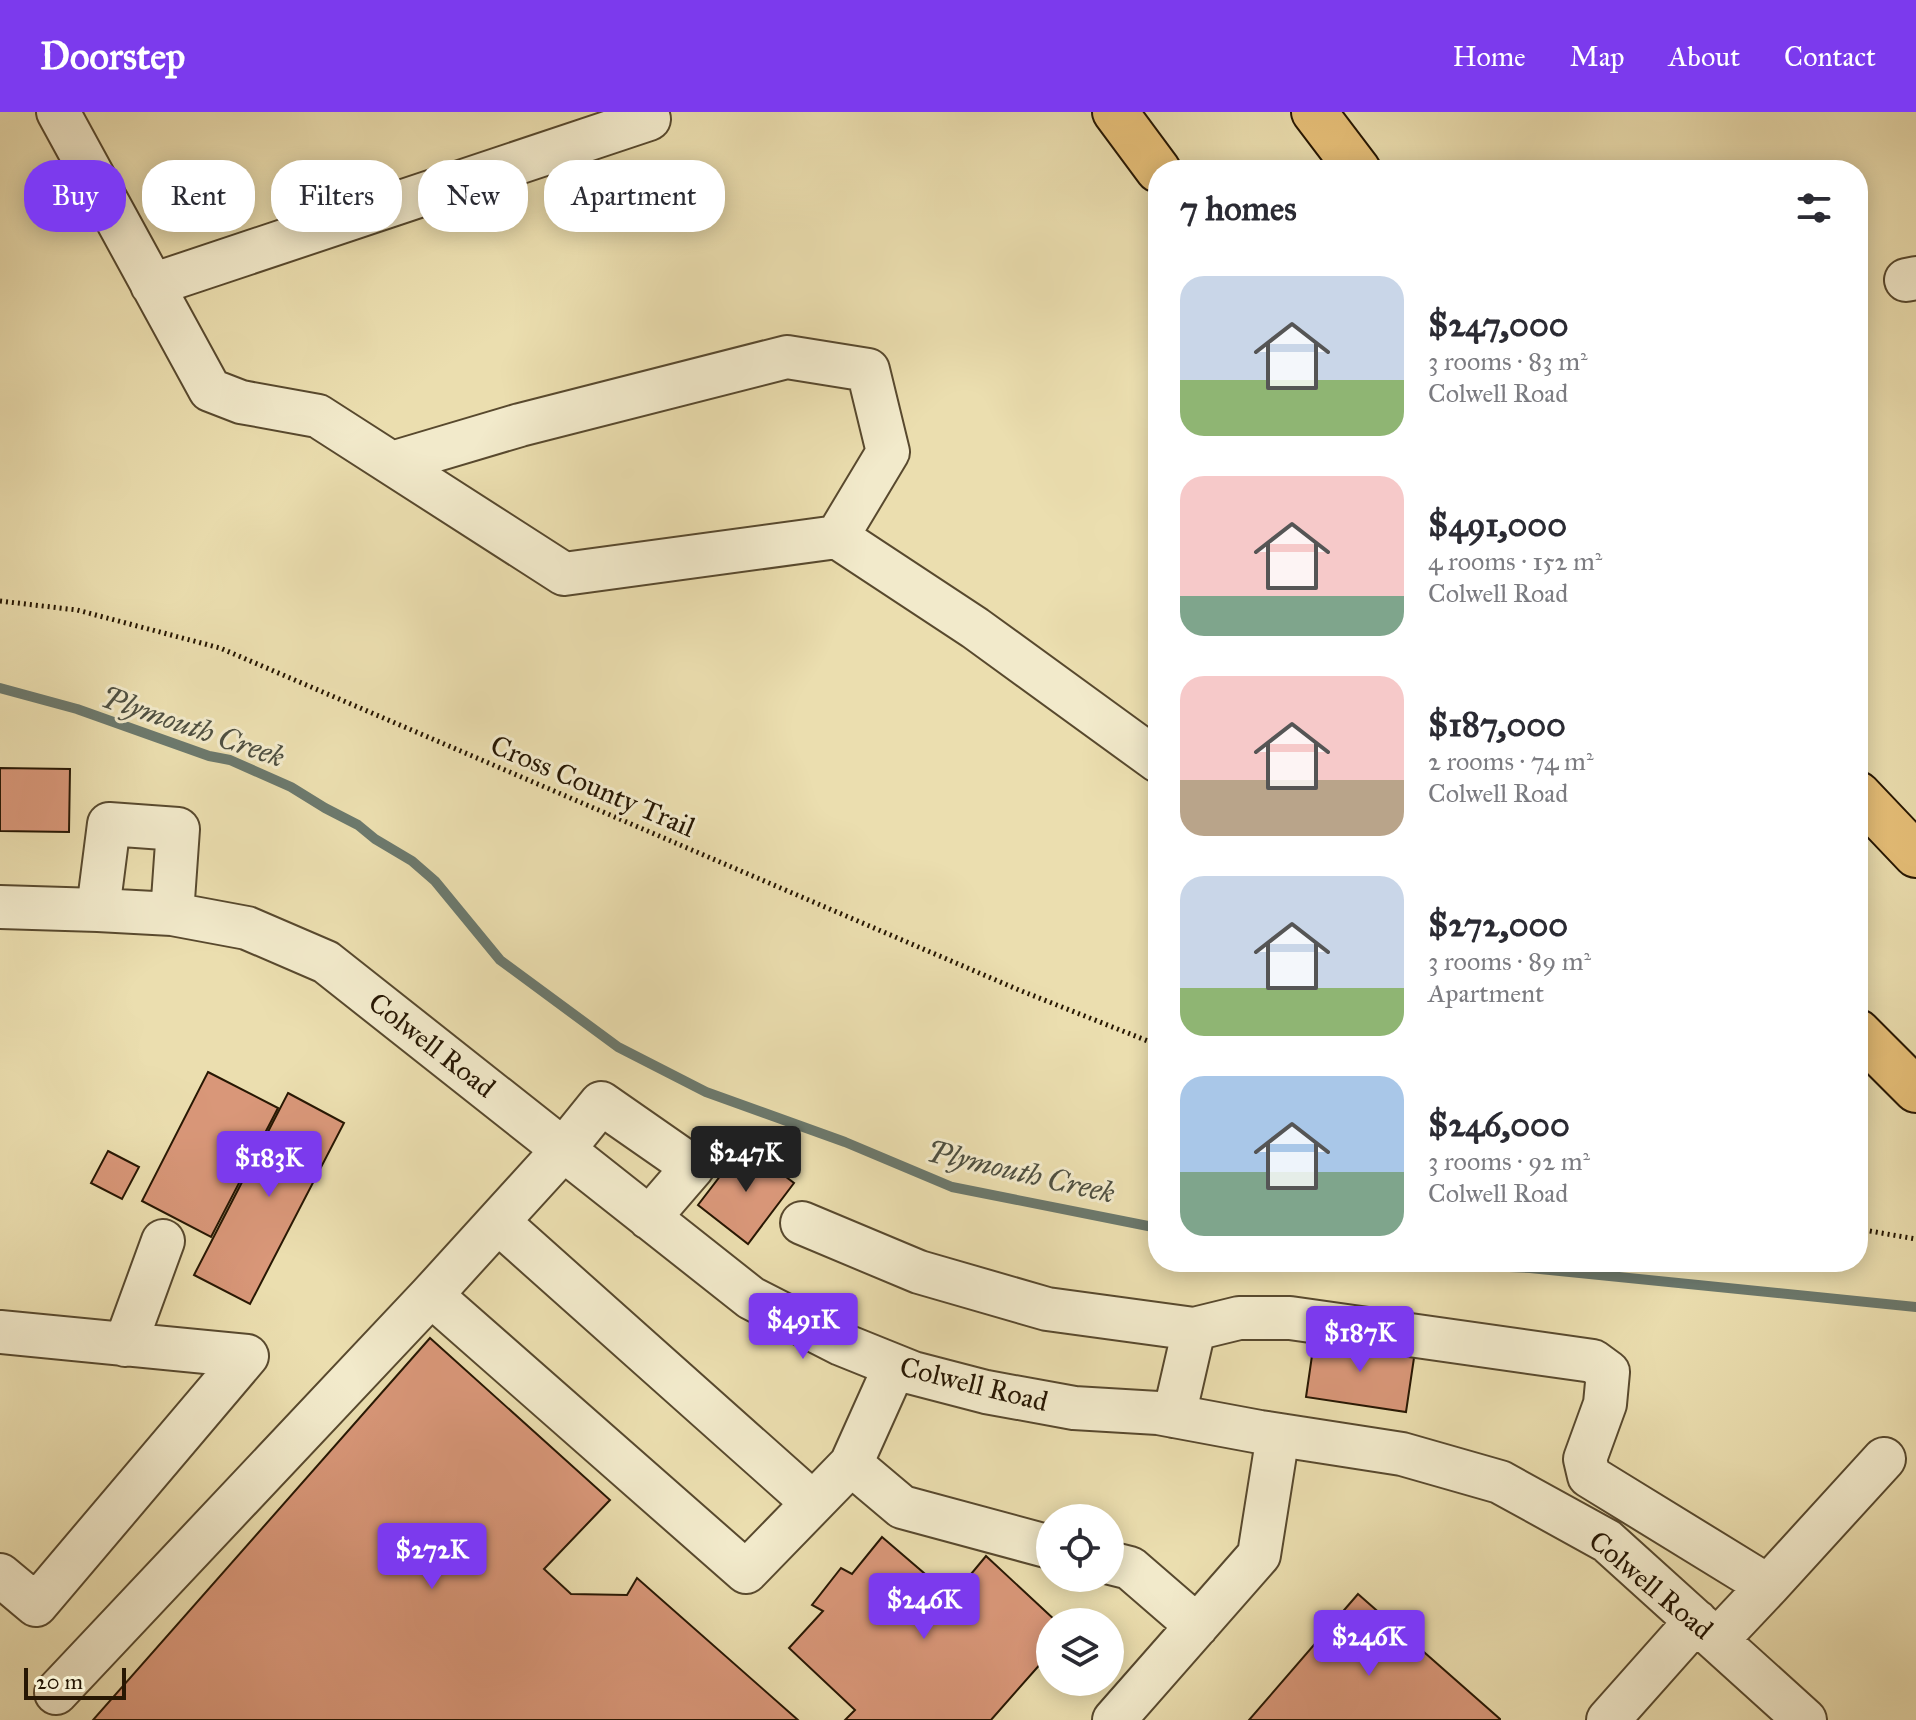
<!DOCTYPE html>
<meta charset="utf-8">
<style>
body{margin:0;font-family:"IM FELL Great Primer",serif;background:#f2f2f3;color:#2b2b33;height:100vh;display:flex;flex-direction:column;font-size:30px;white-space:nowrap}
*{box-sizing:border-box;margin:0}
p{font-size:26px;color:#7c7c81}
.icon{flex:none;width:44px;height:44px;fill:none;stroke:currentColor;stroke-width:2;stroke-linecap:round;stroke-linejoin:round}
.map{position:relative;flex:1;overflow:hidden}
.side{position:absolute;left:1148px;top:48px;width:720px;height:1112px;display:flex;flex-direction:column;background:#fff;border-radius:32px;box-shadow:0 4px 20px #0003}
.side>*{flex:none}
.guide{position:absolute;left:24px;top:48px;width:760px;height:72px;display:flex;gap:16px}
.buttons{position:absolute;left:1036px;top:1392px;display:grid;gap:16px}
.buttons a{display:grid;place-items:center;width:88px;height:88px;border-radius:50%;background:#fff;box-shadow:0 4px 20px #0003;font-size:40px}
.scale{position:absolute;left:24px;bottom:20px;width:102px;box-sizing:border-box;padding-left:8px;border:4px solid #271703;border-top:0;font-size:22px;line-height:28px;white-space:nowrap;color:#271703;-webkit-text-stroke:6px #f2eacb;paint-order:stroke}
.price{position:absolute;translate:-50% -68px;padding:0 18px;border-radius:8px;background:#7c3aed;color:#fff;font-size:26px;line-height:52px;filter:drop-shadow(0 2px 4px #0008)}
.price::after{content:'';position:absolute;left:50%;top:48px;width:24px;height:18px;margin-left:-12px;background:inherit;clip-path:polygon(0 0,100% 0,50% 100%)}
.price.active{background:#222;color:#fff}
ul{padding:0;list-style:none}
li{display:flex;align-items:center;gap:24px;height:200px;padding:0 32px}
li span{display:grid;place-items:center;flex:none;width:224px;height:160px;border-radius:24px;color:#555}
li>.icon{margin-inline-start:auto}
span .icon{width:96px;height:96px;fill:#fffc;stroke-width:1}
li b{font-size:34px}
h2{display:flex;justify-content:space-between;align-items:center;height:96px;padding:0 32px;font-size:34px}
.tag{padding:0 28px;border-radius:32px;background:#fff;box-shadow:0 4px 20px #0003;font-size:28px;line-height:72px}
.tag.active{background:#7c3aed;color:#fff}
header{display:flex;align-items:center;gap:48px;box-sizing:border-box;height:112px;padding:0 40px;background:#7c3aed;color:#fff}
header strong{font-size:38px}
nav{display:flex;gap:44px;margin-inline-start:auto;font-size:28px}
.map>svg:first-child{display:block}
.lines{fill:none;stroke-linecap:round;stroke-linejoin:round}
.stream{stroke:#6c796d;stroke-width:10}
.building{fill:#d99779;stroke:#271703;stroke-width:2}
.minor-casing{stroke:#58492e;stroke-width:46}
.highway-casing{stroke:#271703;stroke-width:48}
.path{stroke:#271703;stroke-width:5;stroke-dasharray:2 4;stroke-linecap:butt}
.minor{stroke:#f2eacb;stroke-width:42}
.highway{stroke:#e6bf78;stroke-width:44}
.labels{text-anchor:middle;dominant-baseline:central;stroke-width:6;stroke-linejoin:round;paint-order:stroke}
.street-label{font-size:28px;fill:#271703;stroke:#f2eacb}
.water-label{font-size:30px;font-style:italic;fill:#4f5041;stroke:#f2eacb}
</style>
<header>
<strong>Doorstep</strong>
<nav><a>Home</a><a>Map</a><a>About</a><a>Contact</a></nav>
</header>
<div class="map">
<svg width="1916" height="1608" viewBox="0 0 1916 1608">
<rect width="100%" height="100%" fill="#ebdeaf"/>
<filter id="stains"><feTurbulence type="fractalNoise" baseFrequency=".0025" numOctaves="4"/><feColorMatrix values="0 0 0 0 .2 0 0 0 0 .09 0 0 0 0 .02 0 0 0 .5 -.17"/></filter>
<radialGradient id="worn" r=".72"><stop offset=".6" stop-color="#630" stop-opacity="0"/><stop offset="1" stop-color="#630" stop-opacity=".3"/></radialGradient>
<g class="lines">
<path class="stream" d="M0,576L77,597L209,644L230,648L291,675L325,696L358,713L375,727L412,749L435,769L500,848L618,935L706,980L845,1030L952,1075L1158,1116
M1399,1150L1530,1156L1916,1195"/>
</g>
<path class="building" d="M0,656L70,657L69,720L0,719Z
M208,960L278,996L211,1125L142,1089Z
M288,981L344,1011L250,1192L194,1163Z
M744,1033L794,1071L748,1132L698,1093Z
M108,1039L139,1055L122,1087L91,1071Z
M1315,1223L1415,1239L1406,1300L1306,1285Z
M430,1226L610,1388L544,1457L571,1482L627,1483L637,1466L798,1608H93Z
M882,1425L952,1485L986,1444L1057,1510H1050V1541L991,1608H845L855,1598L789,1536L823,1499L812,1493L841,1456L852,1462Z
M1358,1482L1500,1607V1608H1249Z"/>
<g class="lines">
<defs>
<path id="minor" d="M58,0L210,278L241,290L318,304L564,462L837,425L888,340L868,258L787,245L520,313L392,351
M1906,168L1916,166
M152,173L649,7
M837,425L975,516L1158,649
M0,795L98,798L172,802L247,816L326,850L751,1186L841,1232L913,1261L986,1280L1074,1296L1158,1301L1260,1320L1402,1342L1500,1370L1607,1429L1805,1608
M98,798L109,712L178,717L172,802
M649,1106L693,1055L601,991L563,1038L431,1183L746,1460L851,1352
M498,1110L813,1391
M802,1111L919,1160L1047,1197L1194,1217L1174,1304
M1194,1217L1239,1206H1290L1593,1249L1608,1260L1605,1292L1585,1347L1589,1364L1768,1474L1717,1528
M0,1220L247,1244L36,1493L0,1463
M125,1233L163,1129
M895,1254L851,1352L902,1395L1050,1435
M1110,1451L1130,1456L1197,1514
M1768,1474L1884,1347
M56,1581L431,1183
M1114,1608L1259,1443L1278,1323
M1608,1608L1696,1509"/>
<path id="highway" d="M1115,0L1158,58
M1314,0L1358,58
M1858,682L1916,743
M1858,920L1916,978"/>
</defs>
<use href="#minor" class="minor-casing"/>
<use href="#highway" class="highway-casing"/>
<path class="path" d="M0,489L77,498L220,536L1019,878L1158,933
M1858,1117L1916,1127"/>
<use href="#minor" class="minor"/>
<use href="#highway" class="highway"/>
</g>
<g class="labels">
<g class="street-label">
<text transform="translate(593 674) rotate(23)">Cross County Trail</text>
<text transform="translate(432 933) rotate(38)">Colwell Road</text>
<text transform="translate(974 1272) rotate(14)">Colwell Road</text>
<text transform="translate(1651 1473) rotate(40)">Colwell Road</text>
</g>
<g class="water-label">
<text transform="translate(193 615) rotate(19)">Plymouth Creek</text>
<text transform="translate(1021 1060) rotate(13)">Plymouth Creek</text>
</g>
</g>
<rect width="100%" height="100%" filter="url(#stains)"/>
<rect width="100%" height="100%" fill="url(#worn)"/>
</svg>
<div class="buttons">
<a><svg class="icon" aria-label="locate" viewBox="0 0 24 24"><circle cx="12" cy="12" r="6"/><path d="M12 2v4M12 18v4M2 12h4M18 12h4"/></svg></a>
<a><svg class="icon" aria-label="layers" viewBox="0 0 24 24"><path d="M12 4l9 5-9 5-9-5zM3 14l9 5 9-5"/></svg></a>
</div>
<div class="scale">20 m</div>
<b class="price active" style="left:746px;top:1082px">$247K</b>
<b class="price" style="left:269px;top:1087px">$183K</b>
<b class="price" style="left:803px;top:1249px">$491K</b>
<b class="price" style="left:1360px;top:1262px">$187K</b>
<b class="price" style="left:432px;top:1479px">$272K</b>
<b class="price" style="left:924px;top:1529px">$246K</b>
<b class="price" style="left:1369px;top:1566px">$246K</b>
<div class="guide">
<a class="tag active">Buy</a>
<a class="tag">Rent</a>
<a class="tag">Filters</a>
<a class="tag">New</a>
<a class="tag">Apartment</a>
</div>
<section class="side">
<h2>7 homes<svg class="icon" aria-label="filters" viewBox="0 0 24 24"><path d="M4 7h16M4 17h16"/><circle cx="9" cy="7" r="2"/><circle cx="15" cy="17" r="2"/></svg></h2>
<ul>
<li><span style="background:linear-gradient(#c9d6e8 65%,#8fb573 0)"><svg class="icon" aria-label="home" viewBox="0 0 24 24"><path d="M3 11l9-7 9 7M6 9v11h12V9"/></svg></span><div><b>$247,000</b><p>3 rooms · 83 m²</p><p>Colwell Road</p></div></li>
<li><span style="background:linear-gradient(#f6c9c9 75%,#7fa58c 0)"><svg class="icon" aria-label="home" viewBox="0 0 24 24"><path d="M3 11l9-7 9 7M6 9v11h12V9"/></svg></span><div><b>$491,000</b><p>4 rooms · 152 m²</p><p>Colwell Road</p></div></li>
<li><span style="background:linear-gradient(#f6c9c9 65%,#b9a48a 0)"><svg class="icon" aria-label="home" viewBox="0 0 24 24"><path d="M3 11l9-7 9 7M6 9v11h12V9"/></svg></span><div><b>$187,000</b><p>2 rooms · 74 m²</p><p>Colwell Road</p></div></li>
<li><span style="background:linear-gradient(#c9d6e8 70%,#8fb573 0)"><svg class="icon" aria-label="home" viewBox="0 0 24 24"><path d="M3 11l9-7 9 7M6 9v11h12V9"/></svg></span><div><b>$272,000</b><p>3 rooms · 89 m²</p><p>Apartment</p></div></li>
<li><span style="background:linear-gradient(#a9c7e8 60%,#7fa58c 0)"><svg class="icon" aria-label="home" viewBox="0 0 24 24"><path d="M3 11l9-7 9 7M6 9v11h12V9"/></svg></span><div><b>$246,000</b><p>3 rooms · 92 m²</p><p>Colwell Road</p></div></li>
</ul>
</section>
</div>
